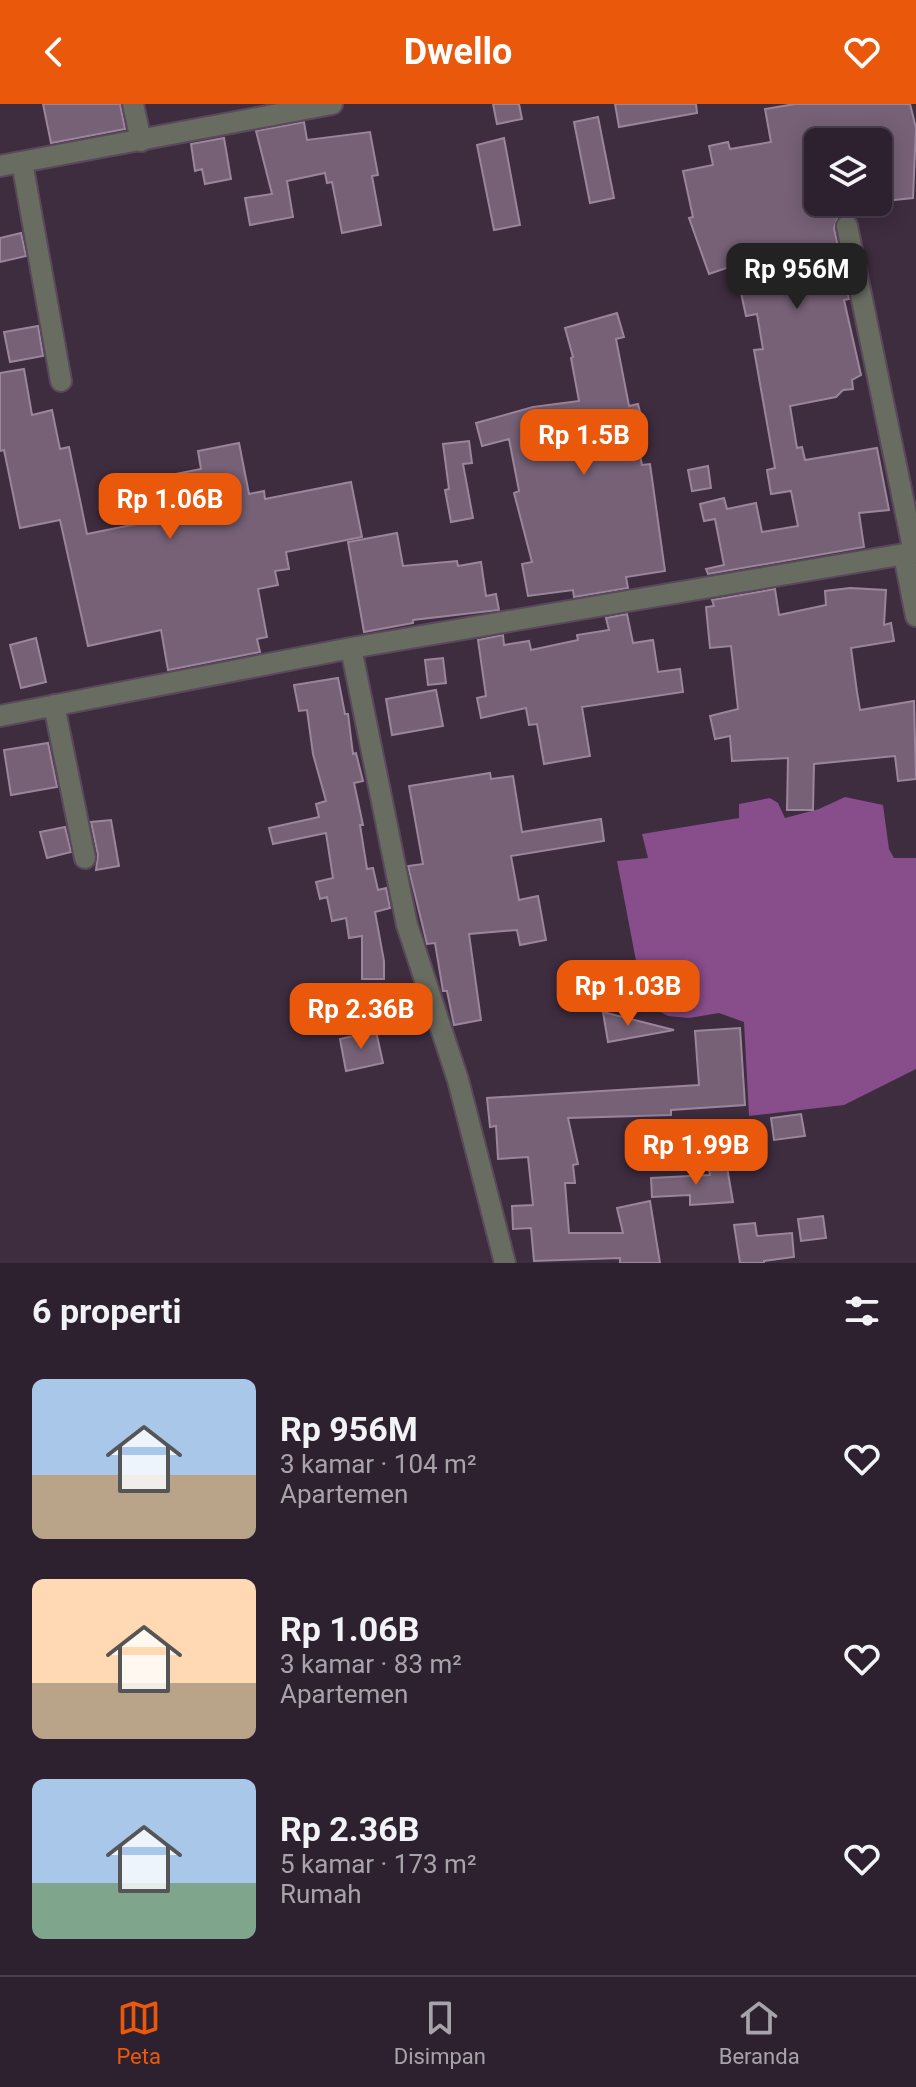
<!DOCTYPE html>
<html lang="id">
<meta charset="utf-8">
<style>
body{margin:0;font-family:Roboto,sans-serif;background:#3a2e3b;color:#f1f3f6;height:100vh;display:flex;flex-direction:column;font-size:30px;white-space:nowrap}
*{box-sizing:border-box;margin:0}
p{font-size:26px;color:#a7a3aa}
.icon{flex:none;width:44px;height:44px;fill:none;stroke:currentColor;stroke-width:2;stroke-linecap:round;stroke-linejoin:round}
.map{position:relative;height:1159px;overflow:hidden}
.details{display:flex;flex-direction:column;background:#2e212f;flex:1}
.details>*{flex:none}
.fabs{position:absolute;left:804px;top:24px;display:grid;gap:16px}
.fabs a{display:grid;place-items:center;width:88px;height:88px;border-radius:12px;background:#2e212f;box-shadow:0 4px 20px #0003,0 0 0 2px #493e4b;font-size:40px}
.price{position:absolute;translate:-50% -68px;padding:0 18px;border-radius:16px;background:#ea580c;color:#fff;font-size:26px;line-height:52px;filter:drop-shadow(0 2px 4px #0008)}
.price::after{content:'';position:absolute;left:50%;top:48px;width:24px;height:18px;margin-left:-12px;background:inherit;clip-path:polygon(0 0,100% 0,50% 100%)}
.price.active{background:#222;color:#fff}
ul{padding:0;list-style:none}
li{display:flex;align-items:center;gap:24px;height:200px;padding:0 32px}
li span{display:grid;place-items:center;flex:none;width:224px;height:160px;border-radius:12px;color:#555}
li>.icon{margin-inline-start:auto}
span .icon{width:96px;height:96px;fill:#fffc;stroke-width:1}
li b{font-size:34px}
h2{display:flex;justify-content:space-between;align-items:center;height:96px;padding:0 32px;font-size:34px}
header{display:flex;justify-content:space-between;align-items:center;height:104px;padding:0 32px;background:#ea580c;color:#fff;font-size:36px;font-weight:700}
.dock{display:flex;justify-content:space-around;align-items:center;height:112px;border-top:2px solid #493e4b;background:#2e212f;font-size:22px;color:#a7a3aa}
.dock a{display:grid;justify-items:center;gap:4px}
.dock .active{color:#ea580c}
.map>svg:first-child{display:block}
.water{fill:#884d8b}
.building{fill:#766176;stroke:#9b859c;stroke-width:2}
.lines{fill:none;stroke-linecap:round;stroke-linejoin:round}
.minor-casing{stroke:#5a495b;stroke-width:24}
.minor{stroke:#686c61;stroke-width:20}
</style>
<header><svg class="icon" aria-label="back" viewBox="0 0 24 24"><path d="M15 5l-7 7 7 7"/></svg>Dwello<svg class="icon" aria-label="heart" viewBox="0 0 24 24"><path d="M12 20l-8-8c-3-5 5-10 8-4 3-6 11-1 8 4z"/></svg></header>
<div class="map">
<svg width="916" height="1159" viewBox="0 0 916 1159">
<rect width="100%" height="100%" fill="#3e2c3f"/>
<path class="water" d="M845,693L883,701L889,745L894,754H916V965L844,1001L749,1012L744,918L719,909L689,914L668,912L644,899L617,757L648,754L642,730L739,714V700L770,694L778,699L785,714L819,705Z"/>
<path class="building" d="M43,0H120L125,25L51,39Z
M493,0H519L522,15L497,20Z
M615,0H696L697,9L619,23Z
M795,0H910L916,24L913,94L885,97L878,63V38H818V98H869L870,108L844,110L838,113L834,124L849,195L844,196L861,271L852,276L853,285L843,286L836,293L790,302L797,344L802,343L805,356L877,344L889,406L859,409L864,443L708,470L706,465L724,461L715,415L704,417L700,400L724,394L727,405L756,399L762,428L798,422L791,387L771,390L767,366L775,364L754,246L763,245L757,210L746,212L735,161L709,170L689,114L693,113L683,67L713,61L709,42L728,38L730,45L771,38L765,5Z
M598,13L614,94L590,99L574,18Z
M304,18L307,36L370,28L378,71L372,72L381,121L342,129L332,78L327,79L325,69L287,77L293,113L250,121L245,94L272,90L256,27Z
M224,34L231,75L205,80L202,65L195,67L191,40Z
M504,34L520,121L494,126L477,41Z
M21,129L26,152L0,158V134Z
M617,209L624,233L616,235L629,302L638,300L644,324L635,326L642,361L650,360L665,467L626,473L628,484L574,493L573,486L528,492L522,460L532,458L514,389L519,387L509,335L482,342L476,319L533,303L579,297L571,254L573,253L565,224Z
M38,222L43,252L10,258L4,228Z
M24,265L32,311L52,306L60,345L69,343L87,430L146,418L145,414L167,409L160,373L201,365L198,347L239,339L249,390L264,387L265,395L351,378L362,433L286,448L289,465L275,467L278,481L258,485L267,533L257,535L260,548L168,566L161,526L88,542L60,416L20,424L4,346L0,347V269Z
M469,337L472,359L463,360L473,414L451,418L445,386L449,385L443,340Z
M708,362L711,384L692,387L688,366Z
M397,429L403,462L457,457L458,462L481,458L486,492L496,490L499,506L413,516V519L364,528L348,438Z
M850,484L886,486L884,521L891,519L894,537L851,544L857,588L860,606L914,597L916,675L898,677L895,652L814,660L813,706H787L788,654L732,657L730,632L715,635L710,612L738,605L731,542L710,544L706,503L714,502L712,496L775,485L779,511L826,501L825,487Z
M627,510L633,539L653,536L658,568L680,565L683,588L582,603L590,652L544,660L537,620L529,621L526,604L481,614L477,594L486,592L478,536L503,531L504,541L529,537L531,546L578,536L577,531L609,526L606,514Z
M36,534L46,578L21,584L10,541Z
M443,554L446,579L428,581L425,556Z
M338,574L345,610H348L353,650L356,649L363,677L354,679L363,721H360L367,765L373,764L378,786L386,784L390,804L375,808L384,857V875H362V832L349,834L346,814L332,817L327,793L320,795L316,778L333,774L326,729L273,740L269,724L319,713L316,700L326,697L313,650L307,606L299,607L294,581Z
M436,586L443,622L392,631L386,595Z
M48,639L57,683L11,691L4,646Z
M490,669L491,675L513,672L522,728L601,715L604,737L511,752L519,796L538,792L546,836L520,841L517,826L469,830L481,916L454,921L447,887H443L435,839L427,840L408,762L423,760L409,682Z
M111,716L119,762L96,766L98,751L91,718Z
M65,723L71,748L47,754L40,728Z
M603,908L674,926L608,938Z
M740,924L745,1001L671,1006V1011L568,1014L578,1060L573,1061L575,1079H565L569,1129H623L617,1104L650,1097L660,1159H620V1154L534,1157L531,1124L513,1125L512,1102L533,1101L528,1053L498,1055L496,1022L490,1023L487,994L699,981L695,927Z
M376,927L383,959L346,967L340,935Z
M801,1010L805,1032L774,1036L771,1014Z
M727,1063L733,1098L690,1101V1091L652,1093L651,1074L710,1071L709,1066Z
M823,1112L826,1134L801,1137L798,1115Z
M755,1119L757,1132L792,1129L794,1153L764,1157V1159H740L734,1121Z"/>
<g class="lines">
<defs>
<path id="minor" d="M133,0L141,37
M22,58L61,277
M0,62L332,0
M847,122L914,449
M904,451L916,512
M351,544L407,821L458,976L505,1159
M54,601L85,754
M0,612L351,544L916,448"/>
</defs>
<use href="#minor" class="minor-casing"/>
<use href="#minor" class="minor"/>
</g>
</svg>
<div class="fabs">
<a><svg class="icon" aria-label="layers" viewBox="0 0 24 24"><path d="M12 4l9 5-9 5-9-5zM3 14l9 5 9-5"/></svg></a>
</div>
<b class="price active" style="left:797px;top:207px">Rp 956M</b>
<b class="price" style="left:584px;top:373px">Rp 1.5B</b>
<b class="price" style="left:170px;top:437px">Rp 1.06B</b>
<b class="price" style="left:628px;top:924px">Rp 1.03B</b>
<b class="price" style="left:361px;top:947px">Rp 2.36B</b>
<b class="price" style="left:696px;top:1083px">Rp 1.99B</b>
</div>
<section class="details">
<h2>6 properti<svg class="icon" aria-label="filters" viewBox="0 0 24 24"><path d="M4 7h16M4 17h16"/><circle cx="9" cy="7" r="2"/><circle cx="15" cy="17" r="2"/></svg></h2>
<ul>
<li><span style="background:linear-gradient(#a9c7e8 60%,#b9a48a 0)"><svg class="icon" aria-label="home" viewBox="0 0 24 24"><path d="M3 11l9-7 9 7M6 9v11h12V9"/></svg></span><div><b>Rp 956M</b><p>3 kamar · 104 m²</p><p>Apartemen</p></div><svg class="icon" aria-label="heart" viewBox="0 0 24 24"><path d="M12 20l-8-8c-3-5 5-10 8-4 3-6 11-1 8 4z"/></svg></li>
<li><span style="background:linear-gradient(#ffd9b3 65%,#b9a48a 0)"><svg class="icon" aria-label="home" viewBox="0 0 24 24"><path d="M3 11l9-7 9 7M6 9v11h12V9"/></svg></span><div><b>Rp 1.06B</b><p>3 kamar · 83 m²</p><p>Apartemen</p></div><svg class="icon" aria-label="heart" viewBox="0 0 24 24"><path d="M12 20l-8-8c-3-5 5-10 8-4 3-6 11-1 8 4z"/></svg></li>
<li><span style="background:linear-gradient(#a9c7e8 65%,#7fa58c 0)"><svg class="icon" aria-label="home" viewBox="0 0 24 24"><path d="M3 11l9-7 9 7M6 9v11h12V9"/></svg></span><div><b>Rp 2.36B</b><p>5 kamar · 173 m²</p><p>Rumah</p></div><svg class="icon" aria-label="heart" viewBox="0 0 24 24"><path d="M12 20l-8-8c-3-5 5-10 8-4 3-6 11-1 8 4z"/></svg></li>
</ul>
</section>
<nav class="dock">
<a class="active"><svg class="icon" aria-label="map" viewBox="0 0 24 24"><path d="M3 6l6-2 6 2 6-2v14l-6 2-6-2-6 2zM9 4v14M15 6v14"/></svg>Peta</a>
<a><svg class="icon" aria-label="saved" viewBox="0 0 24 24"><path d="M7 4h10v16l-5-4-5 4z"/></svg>Disimpan</a>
<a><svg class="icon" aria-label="home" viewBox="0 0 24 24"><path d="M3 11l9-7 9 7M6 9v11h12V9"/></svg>Beranda</a>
</nav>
